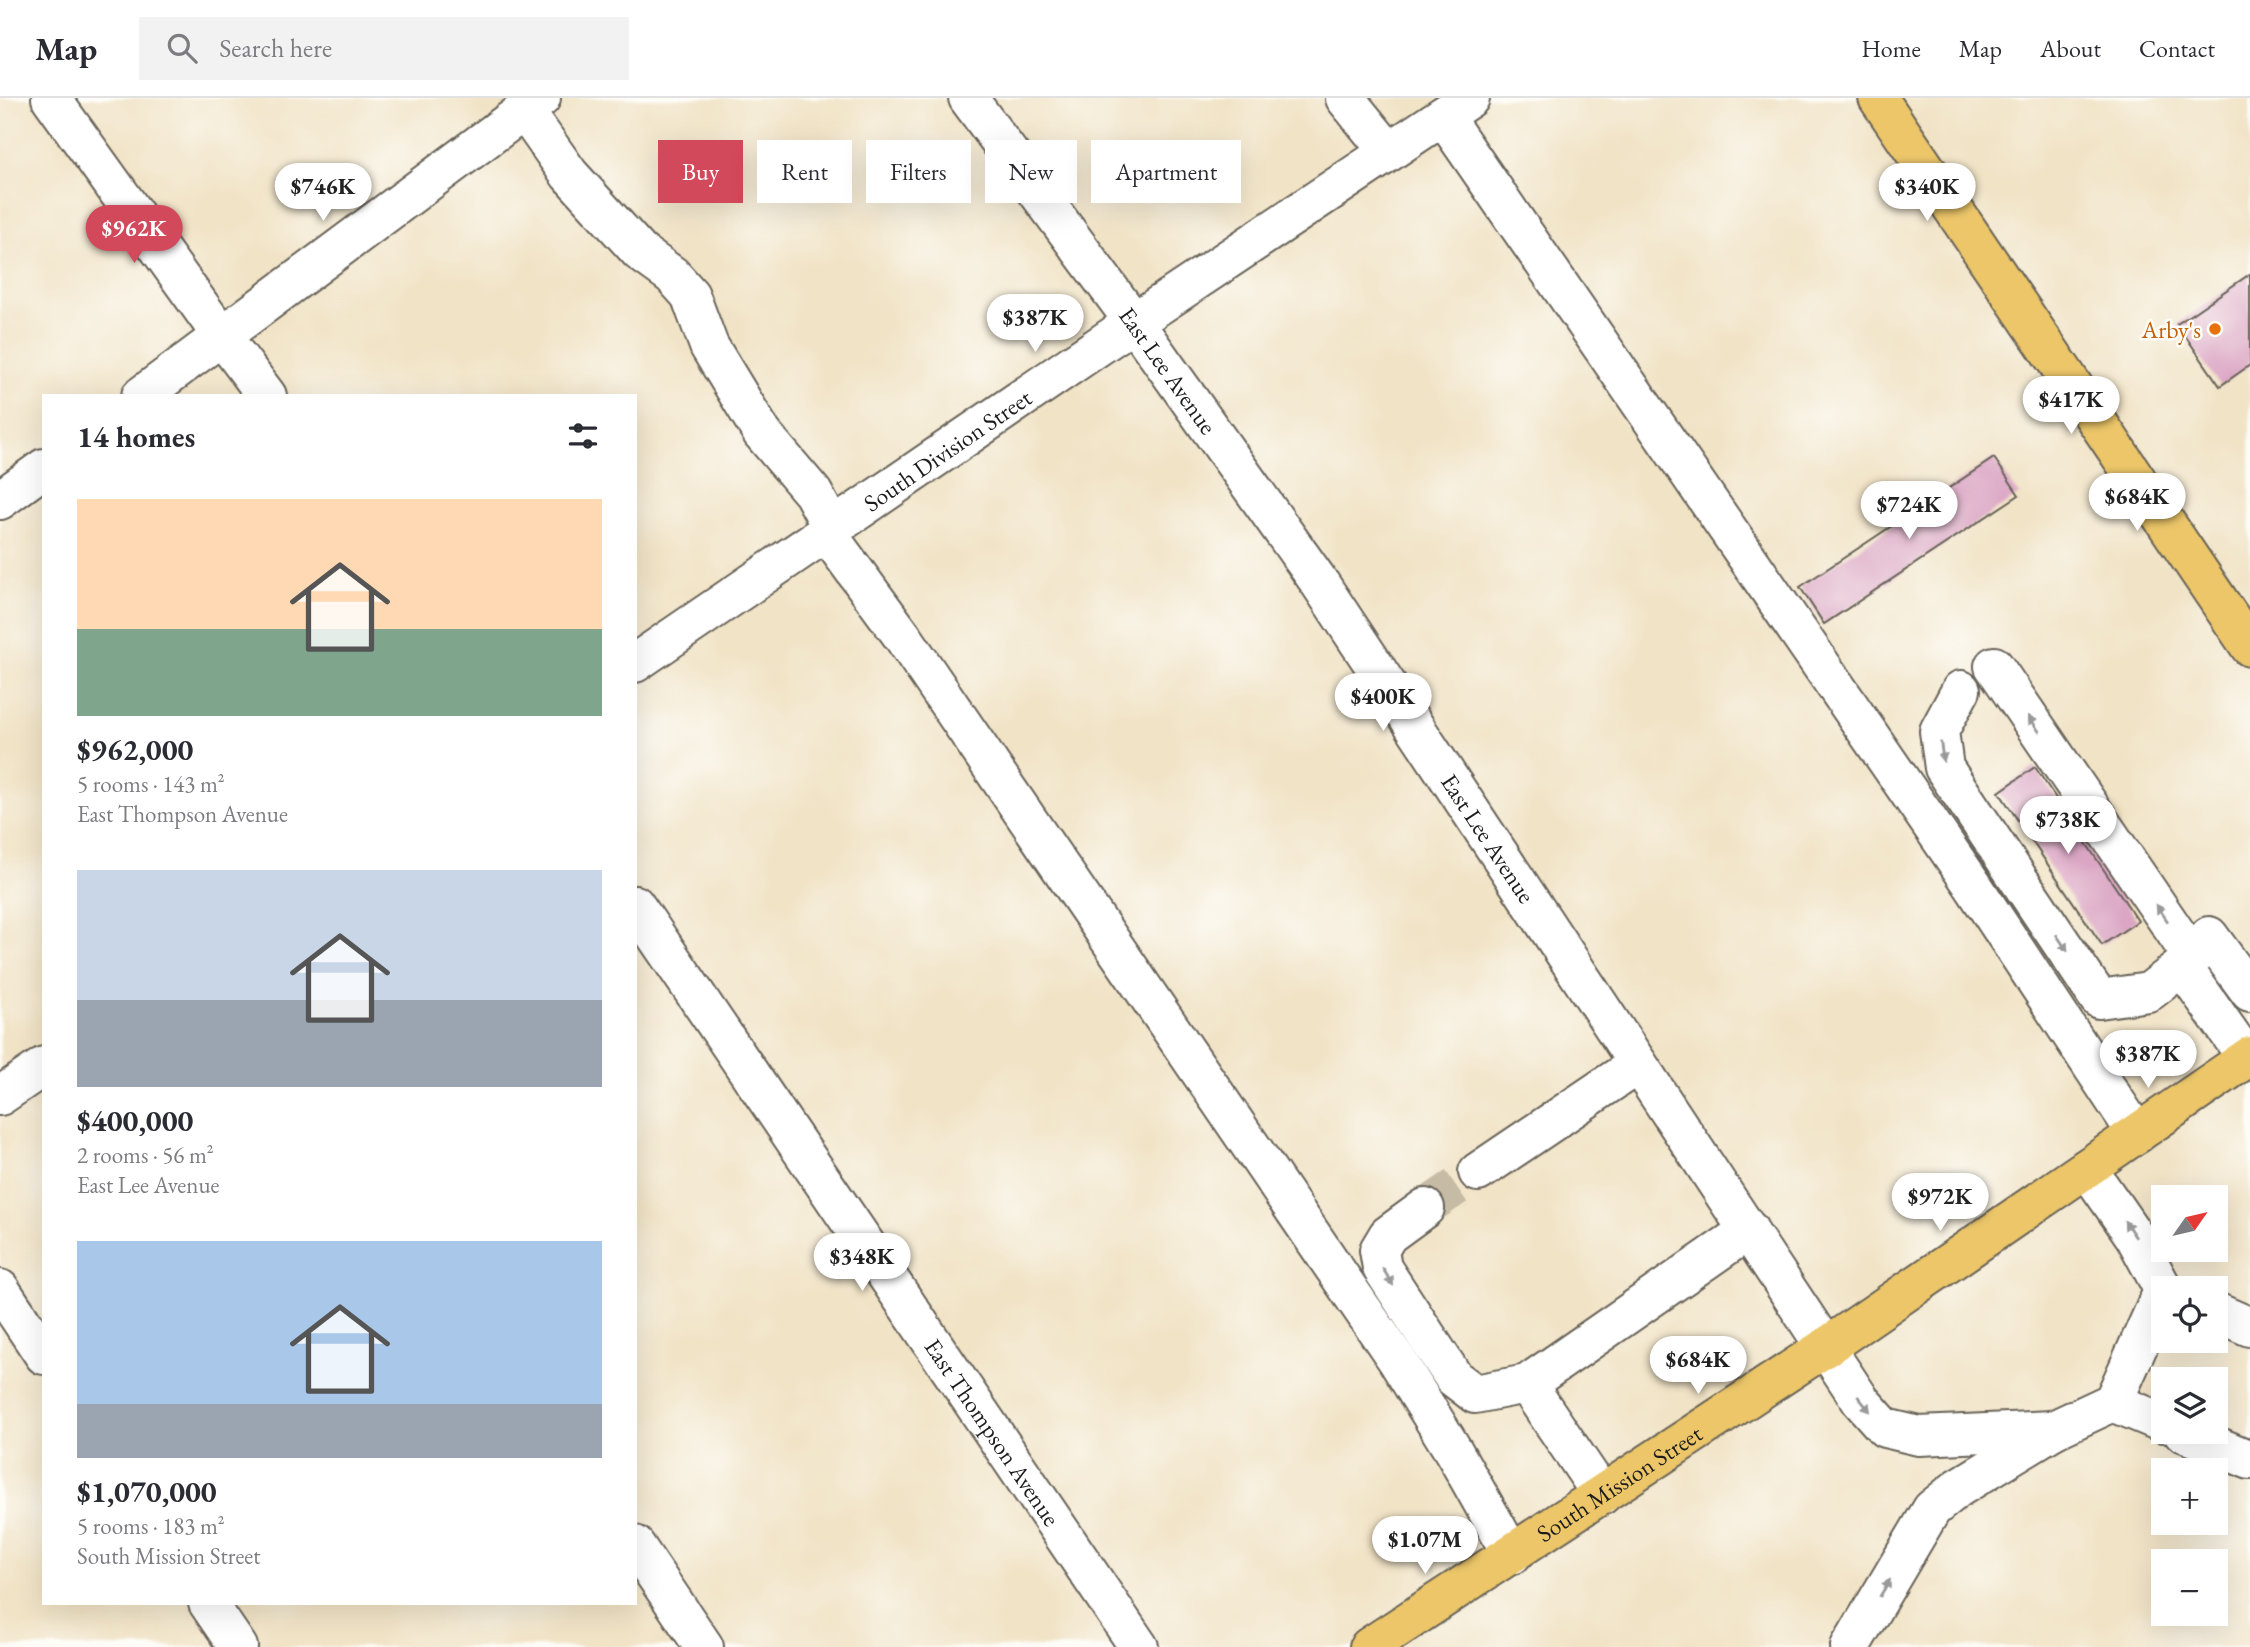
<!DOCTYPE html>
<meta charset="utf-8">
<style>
body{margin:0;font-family:"EB Garamond",serif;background:#f2f2f3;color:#2b2b33;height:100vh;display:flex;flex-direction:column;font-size:26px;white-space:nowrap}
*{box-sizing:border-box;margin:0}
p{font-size:23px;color:#7c7c81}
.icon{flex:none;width:38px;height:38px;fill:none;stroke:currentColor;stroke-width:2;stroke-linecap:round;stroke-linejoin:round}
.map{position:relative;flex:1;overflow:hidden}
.side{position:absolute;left:42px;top:296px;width:595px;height:1211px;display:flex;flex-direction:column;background:#fff;border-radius:0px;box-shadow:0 7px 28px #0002}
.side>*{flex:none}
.hud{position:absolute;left:658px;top:42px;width:665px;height:63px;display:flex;gap:14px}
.needle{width:46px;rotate:56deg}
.fabs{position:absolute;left:2151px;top:1087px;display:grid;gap:14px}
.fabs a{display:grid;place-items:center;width:77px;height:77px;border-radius:0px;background:#fff;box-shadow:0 7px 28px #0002;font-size:35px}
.price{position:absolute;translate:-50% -60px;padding:0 16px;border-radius:24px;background:#fff;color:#222;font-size:23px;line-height:46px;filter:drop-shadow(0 2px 4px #0008)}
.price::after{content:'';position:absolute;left:50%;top:42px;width:21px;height:16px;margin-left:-10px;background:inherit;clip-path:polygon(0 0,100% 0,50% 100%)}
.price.current{background:#d1495b;color:#fff}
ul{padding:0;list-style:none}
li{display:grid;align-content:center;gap:14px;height:371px;padding:0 35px}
li span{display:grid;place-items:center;height:217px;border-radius:0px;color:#555}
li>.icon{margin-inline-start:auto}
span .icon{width:126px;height:126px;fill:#fffc;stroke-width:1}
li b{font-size:30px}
h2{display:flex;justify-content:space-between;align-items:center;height:84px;padding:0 35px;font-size:30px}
.pill{padding:0 24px;border-radius:0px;background:#fff;box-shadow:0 7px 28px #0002;font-size:24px;line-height:63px}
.pill.current{background:#d1495b;color:#fff}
header{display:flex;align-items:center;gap:42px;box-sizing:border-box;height:98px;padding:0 35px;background:#fff;border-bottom:2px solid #e1e1e2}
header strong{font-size:33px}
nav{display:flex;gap:38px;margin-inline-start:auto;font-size:24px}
.search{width:490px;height:63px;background:#f2f2f3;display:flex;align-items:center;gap:18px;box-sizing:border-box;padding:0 24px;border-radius:0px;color:#7c7c81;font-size:26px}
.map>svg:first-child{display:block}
.building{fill:#dba6c4}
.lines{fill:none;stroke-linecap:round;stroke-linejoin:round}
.minor-tunnel{stroke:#c6bba4;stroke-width:38;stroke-dasharray:38 19;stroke-linecap:butt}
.minor-casing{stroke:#676258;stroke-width:42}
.major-casing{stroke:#676258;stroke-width:42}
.minor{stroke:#fff;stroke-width:38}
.major{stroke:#ecc669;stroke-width:38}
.oneway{fill:#999}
.food-dot{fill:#e8710a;stroke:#fdfcf7;stroke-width:2.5}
.labels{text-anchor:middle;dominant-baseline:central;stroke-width:5;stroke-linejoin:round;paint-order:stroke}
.food-label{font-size:24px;fill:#c56008;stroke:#fdfcf7;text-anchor:end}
.street-label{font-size:24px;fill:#1c1c1c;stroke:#fdfcf7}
</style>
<header>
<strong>Map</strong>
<div class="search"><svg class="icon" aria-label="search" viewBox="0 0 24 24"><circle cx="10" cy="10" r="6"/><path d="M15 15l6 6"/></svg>Search here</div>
<nav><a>Home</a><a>Map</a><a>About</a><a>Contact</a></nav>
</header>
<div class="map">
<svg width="2250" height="1549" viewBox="0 0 2250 1549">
<rect width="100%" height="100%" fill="#fdfcf7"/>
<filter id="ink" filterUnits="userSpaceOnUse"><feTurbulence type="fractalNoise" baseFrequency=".0143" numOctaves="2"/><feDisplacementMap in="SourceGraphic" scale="14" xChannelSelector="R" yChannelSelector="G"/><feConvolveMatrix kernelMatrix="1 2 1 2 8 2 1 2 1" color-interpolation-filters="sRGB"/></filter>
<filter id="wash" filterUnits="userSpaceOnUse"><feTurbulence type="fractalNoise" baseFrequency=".00686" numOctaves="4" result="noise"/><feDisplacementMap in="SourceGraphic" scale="28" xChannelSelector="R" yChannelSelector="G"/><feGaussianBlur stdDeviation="1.57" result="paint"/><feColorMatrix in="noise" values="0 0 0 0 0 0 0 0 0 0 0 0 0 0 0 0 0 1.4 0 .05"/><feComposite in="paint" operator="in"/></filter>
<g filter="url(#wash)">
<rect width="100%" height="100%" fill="#f1e3c6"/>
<g id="blocks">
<path class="building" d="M2250,176V267L2220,288L2177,226Z
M1994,360L2019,397L1824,526L1800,489Z
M2035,669L2138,823L2102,847L1999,694Z"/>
</g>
</g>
<g filter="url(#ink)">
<use href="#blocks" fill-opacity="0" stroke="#676258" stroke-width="2"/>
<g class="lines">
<path class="minor-tunnel" d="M1425,1110L1478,1074"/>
<defs>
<g id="minor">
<path d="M51,0L221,237L267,298"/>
<path id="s1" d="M968,0L1134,224L1319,484L1861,1303L1885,1330L1919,1338L2053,1332"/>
<path d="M1345,0L1389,54"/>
<path d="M524,12L569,76L640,154L672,177L690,197L709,248L762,335L813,395L832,430"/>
<path d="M1443,18L1972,786L2137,1036"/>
<path d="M141,298L541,0"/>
<path d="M0,402L44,370"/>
<path d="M826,434L903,539L1397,1262L1454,1354L1512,1457"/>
<path id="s2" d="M635,565L1134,224L1470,0"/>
<path d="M1961,592L1939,633L1944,670L2099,901L2149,894L2193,860L1994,568"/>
<path id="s3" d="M635,807L1139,1549"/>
<path d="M2209,838L2250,894"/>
<path d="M2182,868L2247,960"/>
<path d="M0,998L44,968"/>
<path d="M2087,1070L2135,1139L2163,1191"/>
<path d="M1478,1074L1638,966"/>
<path d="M1425,1110L1388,1137L1379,1152L1382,1170L1454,1280L1475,1296L1527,1286"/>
<path d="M0,1191L44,1257"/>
<path d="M2216,1214L2250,1229"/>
<path d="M2113,1304L2163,1325"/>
<path d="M2183,1334L2250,1362"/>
<path d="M1602,1397L1527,1286L1749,1132"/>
<path d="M635,1447L704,1549"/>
<path d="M208,1505L238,1549"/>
<path d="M1850,1549L1932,1411L1958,1390L2053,1332L2113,1304L2163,1193"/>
</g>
<g id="major">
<path d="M1878,0L2250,549"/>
<path id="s4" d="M1369,1549L1826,1249L2250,958"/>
</g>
</defs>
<use href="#minor" class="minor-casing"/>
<use href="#major" class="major-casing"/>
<use href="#minor" class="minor"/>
<use href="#major" class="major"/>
</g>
<defs><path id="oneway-solid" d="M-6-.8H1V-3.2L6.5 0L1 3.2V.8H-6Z" transform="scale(1.75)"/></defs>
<g class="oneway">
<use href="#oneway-solid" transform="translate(2034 626) rotate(-124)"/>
<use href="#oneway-solid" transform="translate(1942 654) rotate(82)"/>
<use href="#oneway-solid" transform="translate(2162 815) rotate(-124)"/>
<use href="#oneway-solid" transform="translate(2062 845) rotate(56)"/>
<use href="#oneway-solid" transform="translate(2130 1131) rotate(-124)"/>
<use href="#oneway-solid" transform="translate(1388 1179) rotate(58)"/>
<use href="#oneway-solid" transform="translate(1864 1306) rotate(51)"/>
<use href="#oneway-solid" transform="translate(1885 1490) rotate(-59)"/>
</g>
</g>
<circle class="food-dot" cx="2215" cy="231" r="7"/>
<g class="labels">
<g class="food-label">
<text x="2201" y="231">Arby's</text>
</g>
<g class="street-label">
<text stroke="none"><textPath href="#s1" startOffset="338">East Lee Avenue</textPath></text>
<text stroke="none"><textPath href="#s2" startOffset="378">South Division Street</textPath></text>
<text stroke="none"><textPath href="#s1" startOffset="905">East Lee Avenue</textPath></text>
<text stroke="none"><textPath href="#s3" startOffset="637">East Thompson Avenue</textPath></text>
<text stroke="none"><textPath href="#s4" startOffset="299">South Mission Street</textPath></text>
</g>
</g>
</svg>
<div class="fabs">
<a><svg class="needle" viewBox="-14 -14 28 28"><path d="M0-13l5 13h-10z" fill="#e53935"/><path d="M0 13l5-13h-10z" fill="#7c7c81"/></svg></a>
<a><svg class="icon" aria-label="locate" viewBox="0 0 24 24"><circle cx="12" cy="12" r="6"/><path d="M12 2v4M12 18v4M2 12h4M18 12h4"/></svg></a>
<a><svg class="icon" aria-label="layers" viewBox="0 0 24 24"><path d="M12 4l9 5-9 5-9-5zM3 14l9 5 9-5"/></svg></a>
<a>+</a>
<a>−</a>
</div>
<b class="price" style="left:323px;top:125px">$746K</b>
<b class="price" style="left:1927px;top:125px">$340K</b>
<b class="price current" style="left:134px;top:167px">$962K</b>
<b class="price" style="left:1035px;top:256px">$387K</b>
<b class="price" style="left:2071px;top:338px">$417K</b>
<b class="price" style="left:2137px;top:435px">$684K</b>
<b class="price" style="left:1909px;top:443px">$724K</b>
<b class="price" style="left:1383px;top:635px">$400K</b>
<b class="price" style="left:2068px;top:758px">$738K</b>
<b class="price" style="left:2148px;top:992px">$387K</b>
<b class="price" style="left:1940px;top:1135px">$972K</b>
<b class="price" style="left:862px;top:1195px">$348K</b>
<b class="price" style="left:1698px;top:1298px">$684K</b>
<b class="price" style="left:1425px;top:1478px">$1.07M</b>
<div class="hud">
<a class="pill current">Buy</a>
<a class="pill">Rent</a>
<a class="pill">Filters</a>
<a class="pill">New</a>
<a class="pill">Apartment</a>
</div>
<section class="side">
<h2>14 homes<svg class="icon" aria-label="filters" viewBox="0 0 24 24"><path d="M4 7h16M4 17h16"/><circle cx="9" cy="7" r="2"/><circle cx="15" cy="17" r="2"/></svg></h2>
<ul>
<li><span style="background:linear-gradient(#ffd9b3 60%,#7fa58c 0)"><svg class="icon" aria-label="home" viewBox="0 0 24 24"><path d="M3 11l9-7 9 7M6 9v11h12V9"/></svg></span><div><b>$962,000</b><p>5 rooms · 143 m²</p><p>East Thompson Avenue</p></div></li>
<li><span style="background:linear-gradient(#c9d6e8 60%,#9aa5b1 0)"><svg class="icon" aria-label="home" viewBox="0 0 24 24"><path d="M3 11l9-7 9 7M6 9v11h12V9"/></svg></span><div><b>$400,000</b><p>2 rooms · 56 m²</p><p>East Lee Avenue</p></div></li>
<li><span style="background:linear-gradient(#a9c7e8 75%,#9aa5b1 0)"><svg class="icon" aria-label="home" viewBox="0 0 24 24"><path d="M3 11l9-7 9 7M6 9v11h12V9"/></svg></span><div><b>$1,070,000</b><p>5 rooms · 183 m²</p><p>South Mission Street</p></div></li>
</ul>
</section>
</div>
